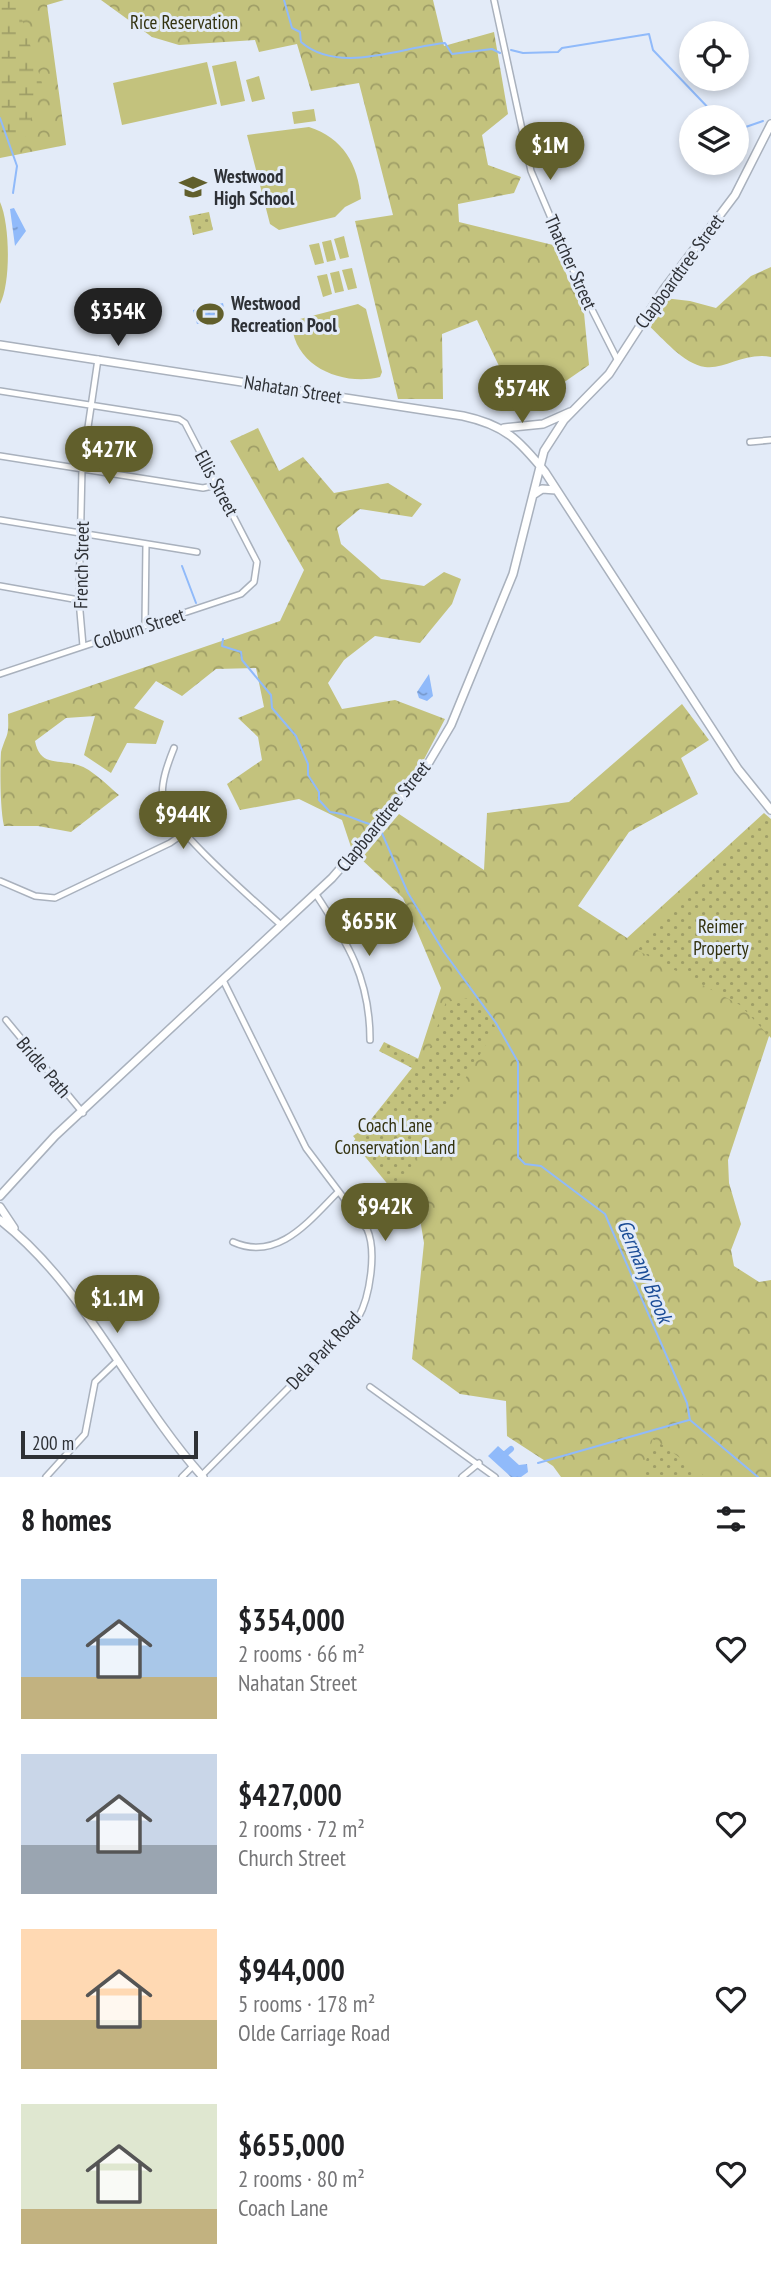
<!DOCTYPE html>
<meta charset="utf-8">
<style>
body{margin:0;font-family:"PT Sans Narrow",sans-serif;background:#f2f2f2;color:#202124;height:100vh;display:flex;flex-direction:column;font-size:26px;white-space:nowrap}
*{box-sizing:border-box;margin:0}
p{font-size:23px;color:#757577}
.icon{flex:none;width:38px;height:38px;fill:none;stroke:currentColor;stroke-width:2;stroke-linecap:round;stroke-linejoin:round}
.map{position:relative;height:1477px;overflow:hidden}
.side{display:flex;flex-direction:column;background:#fff;flex:1}
.side>*{flex:none}
.buttons{position:absolute;left:679px;top:21px;display:grid;gap:14px}
.buttons a{display:grid;place-items:center;width:70px;height:70px;border-radius:50%;background:#fff;box-shadow:0 4px 10px #0003;font-size:35px}
.scale{position:absolute;left:21px;bottom:18px;width:177px;box-sizing:border-box;padding-left:7px;border:4px solid #2e3136;border-top:0;font-size:19px;line-height:24px;white-space:nowrap;color:#2e3136;-webkit-text-stroke:5px #e3ebf8;paint-order:stroke}
.price{position:absolute;translate:-50% -60px;padding:0 16px;border-radius:24px;background:#615f2c;color:#fff;font-size:23px;line-height:46px;filter:drop-shadow(0 2px 4px #0008)}
.price::after{content:'';position:absolute;left:50%;top:42px;width:21px;height:16px;margin-left:-10px;background:inherit;clip-path:polygon(0 0,100% 0,50% 100%)}
.price.on{background:#222;color:#fff}
ul{padding:0;list-style:none}
li{display:flex;align-items:center;gap:21px;height:175px;padding:0 21px}
li span{display:grid;place-items:center;flex:none;width:196px;height:140px;border-radius:0px;color:#555}
li>.icon{margin-inline-start:auto}
span .icon{width:84px;height:84px;fill:#fffc;stroke-width:1}
li b{font-size:30px}
h2{display:flex;justify-content:space-between;align-items:center;height:84px;padding:0 21px;font-size:30px}
.map>svg:first-child{display:block}
.grass{fill:#c3c27d}
.forest{fill:url(#forest-crowns)}
.wetland{fill:url(#wetland-marsh)}
.park{fill:url(#park-dots)}
.water{fill:url(#water-ripples)}
.lines{fill:none;stroke-linecap:round;stroke-linejoin:round}
.stream{stroke:#90bafa;stroke-width:2}
.canal{stroke:#90bafa;stroke-width:6}
.street-casing{stroke:#a9b1bd;stroke-width:8}
.secondary-casing{stroke:#a9b1bd;stroke-width:10}
.street{stroke:#fff;stroke-width:5}
.secondary{stroke:#fff;stroke-width:7}
.labels{text-anchor:middle;dominant-baseline:central;stroke-width:6;stroke-linejoin:round;paint-order:stroke}
.park-label{font-size:19px;fill:#33320f;stroke:#e3ebf8}
.poi-label{font-size:19px;font-weight:bold;fill:#2e3136;stroke:#e3ebf8;text-anchor:start}
.street-label{font-size:19px;fill:#2e3136;stroke:#e3ebf8}
.water-label{font-size:21px;font-style:italic;fill:#1a4c96;stroke:#e3ebf8}
</style>
<div class="map">
<svg width="771" height="1477" viewBox="0 0 771 1477">
<defs>
<pattern id="forest-crowns" width="20" height="18" patternUnits="userSpaceOnUse" patternTransform="scale(1.75)"><rect width="20" height="18" fill="#c3c27d"/><path d="M2 6a3 3 0 1 1 6 0M12 15a3 3 0 1 1 6 0" fill="none" stroke="#9f9e67"/></pattern>
<pattern id="wetland-marsh" width="20" height="14" patternUnits="userSpaceOnUse" patternTransform="scale(1.75)"><rect width="20" height="14" fill="#c3c27d"/><path d="M1 5h8M5 5V1M11 12h8M15 12V8" fill="none" stroke="#9f9e67"/></pattern>
<pattern id="park-dots" width="8" height="8" patternUnits="userSpaceOnUse" patternTransform="scale(1.75)"><rect width="8" height="8" fill="#c3c27d"/><path d="M2 2h.1M6 6h.1" fill="none" stroke="#9f9e67" stroke-width="1.8" stroke-linecap="round"/></pattern>
<pattern id="water-ripples" width="26" height="14" patternUnits="userSpaceOnUse" patternTransform="scale(1.75)"><rect width="26" height="14" fill="#90bafa"/><path d="M2 4q2-2 4 0t4 0M15 11q2-2 4 0t4 0" fill="none" stroke="#7698cb"/></pattern>
</defs>
<rect width="100%" height="100%" fill="#e3ebf8"/>
<path class="grass" d="M236,61L245,101L221,106L212,66Z
M207,62L217,104L122,125L113,83Z
M259,76L265,99L252,102L246,80Z
M314,109L316,121L294,124L292,112Z
M309,127C343,138 358,164 361,199L345,207L335,217L279,230L270,224L247,135Z
M0,202C10,224 11,283 0,304Z
M344,236L349,257L340,259L334,239Z
M331,240L336,260L327,262L322,242Z
M319,243L324,263L315,265L309,245Z
M352,268L357,288L348,290L342,270Z
M339,271L344,291L335,293L330,273Z
M327,274L332,294L323,297L317,276Z
M358,304L366,309L382,372L380,377C344,386 296,368 292,326L300,319Z"/>
<path class="forest" d="M0,0H64L47,5L66,145L0,158Z
M101,0H433L444,46L494,32L508,114L482,135L488,165L521,177L514,193L458,204L459,222L553,245L584,313L589,365L521,412L477,320L442,334L443,399H398L355,221L393,215L359,83L311,91L297,44L259,52L255,40L179,45L152,37Z
M771,267V357C745,352 724,370 705,367C683,364 663,338 647,324L664,298L690,301L716,308L751,276Z
M258,428L279,471L303,457L334,493L388,483L422,504L412,517L360,509L337,528L341,544L381,579L424,586L444,572L461,579L452,604L420,643L375,636L344,660L328,683L342,709L395,700L445,719L419,769L352,850L342,820L299,799L240,810L227,784L262,760L258,737L238,718L264,707L256,668L216,669L182,696L156,681L134,708L164,721L156,744L127,743L111,773L84,755L95,716L66,718L35,741C40,767 58,759 78,765C92,769 108,786 119,795L71,832L38,826H4C0,808 0,769 1,752C7,732 9,738 8,714L280,621L304,570L230,441Z
M682,704L709,740L681,758L698,794L629,832L578,906L627,938L764,813L771,819V1030L728,1160L729,1183L741,1224L731,1250L734,1266L759,1282L771,1280V1477H561L553,1466L507,1436L506,1401L460,1394L412,1359L424,1243L417,1201L390,1181L353,1136L394,1108L418,1059L441,988L403,898L361,859L399,814L484,870L487,813L569,802Z"/>
<path class="wetland" d="M0,0H24L21,16L42,83L25,137L16,141L0,140Z"/>
<path class="park" d="M209,212L213,230L193,235L189,216Z
M765,816L771,823V1038L740,1005L637,950Z
M475,997L496,1028L401,1184L390,1187L353,1142L412,1068L379,1051L384,1042L425,1062L446,1002Z
M653,1438L706,1477H641Z"/>
<path class="water" d="M14,208L26,231L15,246L10,209Z
M223,303L226,317L197,324L193,310Z
M429,674L433,696L427,701L419,698L417,692Z
M498,1446L519,1465L527,1464L528,1472L521,1477H511L488,1456Z"/>
<g class="lines">
<path class="stream" d="M284,0L292,28L300,32L301,42C339,75 401,47 445,43L452,54L492,49L500,53
M511,50L523,53L558,52L562,48L649,34L653,50L717,117
M0,118L17,166L13,193
M737,130L763,121
M182,566L196,603
M223,639L222,646L241,652L242,660L271,695L272,708L296,736L308,764V775L319,792V800L330,812C346,813 357,821 373,825
M381,831L408,893L444,952L496,1023L518,1062V1157L525,1164L541,1166L605,1214L687,1403L690,1420L758,1477
M538,1463L689,1420"/>
<path class="canal" d="M504,1455L511,1449"/>
<defs>
<path id="street" d="M494,0L531,171L579,284L617,359
M0,391L179,419L185,423L257,562L254,582L241,594L0,674
M750,442L771,440
M0,456L203,488L217,485
M0,520L197,552
M0,586L79,600
M145,625L146,544
M83,646L79,600L82,468L98,359
M174,748C168,763 160,784 163,800C168,827 257,903 281,925
M0,881L35,896L55,898L170,843L183,834
M315,893C348,943 370,979 370,1040
M6,1020L83,1113
M233,1242C278,1262 309,1221 338,1192
M370,1387L495,1477
M201,1476L358,1318C370,1297 377,1251 367,1229L306,1148L223,980
M46,1477L85,1434L95,1382L118,1360
M182,1477L193,1466
M462,1477L479,1463"/>
<path id="secondary" d="M0,345L463,416C505,425 519,440 545,472L738,769L771,810
M504,428L543,424L570,412
M533,495L542,489L556,490
M0,1196L55,1136L332,878L422,774L451,725L513,574L544,451L564,420L609,374L664,289L735,195L771,124
M0,1207L14,1228
M0,1220C87,1288 130,1396 203,1477"/>
</defs>
<use href="#street" class="street-casing"/>
<use href="#secondary" class="secondary-casing"/>
<use href="#street" class="street"/>
<use href="#secondary" class="secondary"/>
</g>
<defs>
<symbol id="school-bare" viewBox="-9 -9 18 18"><path d="M0-5L7-2L0 1L-7-2ZM-4 1L0 2.5L4 1V4Q0 6-4 4Z" fill="#615f2c" stroke="#e3ebf8" stroke-width="2.5" paint-order="stroke"/></symbol>
<symbol id="stadium-bare" viewBox="-9 -9 18 18"><path d="M0-5a6.5 5 0 1 0 0 10a6.5 5 0 1 0 0-10ZM-3.5-1.8h7v3.6h-7Z" fill="#615f2c" stroke="#e3ebf8" stroke-width="2.5" paint-order="stroke"/></symbol>
</defs>
<g fill-rule="evenodd">
<use href="#school-bare" x="174" y="168" width="38" height="38"/>
<use href="#stadium-bare" x="191" y="295" width="38" height="38"/>
</g>
<g class="labels">
<g class="park-label">
<text x="184" y="22">Rice Reservation</text>
<text x="721" y="926">Reimer<tspan x="721" dy="22">Property</tspan></text>
<text x="395" y="1125">Coach Lane<tspan x="395" dy="22">Conservation Land</tspan></text>
</g>
<g class="poi-label">
<text x="214" y="176">Westwood<tspan x="214" dy="22">High School</tspan></text>
<text x="231" y="303">Westwood<tspan x="231" dy="22">Recreation Pool</tspan></text>
</g>
<g class="street-label">
<text transform="translate(571 262) rotate(66)">Thatcher Street</text>
<text transform="translate(679 271) rotate(-54)">Clapboardtree Street</text>
<text transform="translate(293 389) rotate(9)">Nahatan Street</text>
<text transform="translate(217 483) rotate(62)">Ellis Street</text>
<text transform="translate(81 565) rotate(-89)">French Street</text>
<text transform="translate(139 628) rotate(-18)">Colburn Street</text>
<text transform="translate(383 816) rotate(-51)">Clapboardtree Street</text>
<text transform="translate(44 1067) rotate(50)">Bridle Path</text>
<text transform="translate(323 1350) rotate(-47)">Dela Park Road</text>
</g>
<g class="water-label">
<text transform="translate(645 1271) rotate(67)">Germany Brook</text>
</g>
</g>
</svg>
<div class="buttons">
<a><svg class="icon" aria-label="locate" viewBox="0 0 24 24"><circle cx="12" cy="12" r="6"/><path d="M12 2v4M12 18v4M2 12h4M18 12h4"/></svg></a>
<a><svg class="icon" aria-label="layers" viewBox="0 0 24 24"><path d="M12 4l9 5-9 5-9-5zM3 14l9 5 9-5"/></svg></a>
</div>
<div class="scale">200 m</div>
<b class="price" style="left:550px;top:182px">$1M</b>
<b class="price on" style="left:118px;top:348px">$354K</b>
<b class="price" style="left:522px;top:425px">$574K</b>
<b class="price" style="left:109px;top:486px">$427K</b>
<b class="price" style="left:183px;top:851px">$944K</b>
<b class="price" style="left:369px;top:958px">$655K</b>
<b class="price" style="left:385px;top:1243px">$942K</b>
<b class="price" style="left:117px;top:1335px">$1.1M</b>
</div>
<section class="side">
<h2>8 homes<svg class="icon" aria-label="filters" viewBox="0 0 24 24"><path d="M4 7h16M4 17h16"/><circle cx="9" cy="7" r="2"/><circle cx="15" cy="17" r="2"/></svg></h2>
<ul>
<li><span style="background:linear-gradient(#a9c7e8 70%,#c2b280 0)"><svg class="icon" aria-label="home" viewBox="0 0 24 24"><path d="M3 11l9-7 9 7M6 9v11h12V9"/></svg></span><div><b>$354,000</b><p>2 rooms · 66 m²</p><p>Nahatan Street</p></div><svg class="icon" aria-label="heart" viewBox="0 0 24 24"><path d="M12 20l-8-8c-3-5 5-10 8-4 3-6 11-1 8 4z"/></svg></li>
<li><span style="background:linear-gradient(#c9d6e8 65%,#9aa5b1 0)"><svg class="icon" aria-label="home" viewBox="0 0 24 24"><path d="M3 11l9-7 9 7M6 9v11h12V9"/></svg></span><div><b>$427,000</b><p>2 rooms · 72 m²</p><p>Church Street</p></div><svg class="icon" aria-label="heart" viewBox="0 0 24 24"><path d="M12 20l-8-8c-3-5 5-10 8-4 3-6 11-1 8 4z"/></svg></li>
<li><span style="background:linear-gradient(#ffd9b3 65%,#c2b280 0)"><svg class="icon" aria-label="home" viewBox="0 0 24 24"><path d="M3 11l9-7 9 7M6 9v11h12V9"/></svg></span><div><b>$944,000</b><p>5 rooms · 178 m²</p><p>Olde Carriage Road</p></div><svg class="icon" aria-label="heart" viewBox="0 0 24 24"><path d="M12 20l-8-8c-3-5 5-10 8-4 3-6 11-1 8 4z"/></svg></li>
<li><span style="background:linear-gradient(#dfe7d0 75%,#c2b280 0)"><svg class="icon" aria-label="home" viewBox="0 0 24 24"><path d="M3 11l9-7 9 7M6 9v11h12V9"/></svg></span><div><b>$655,000</b><p>2 rooms · 80 m²</p><p>Coach Lane</p></div><svg class="icon" aria-label="heart" viewBox="0 0 24 24"><path d="M12 20l-8-8c-3-5 5-10 8-4 3-6 11-1 8 4z"/></svg></li>
</ul>
</section>
